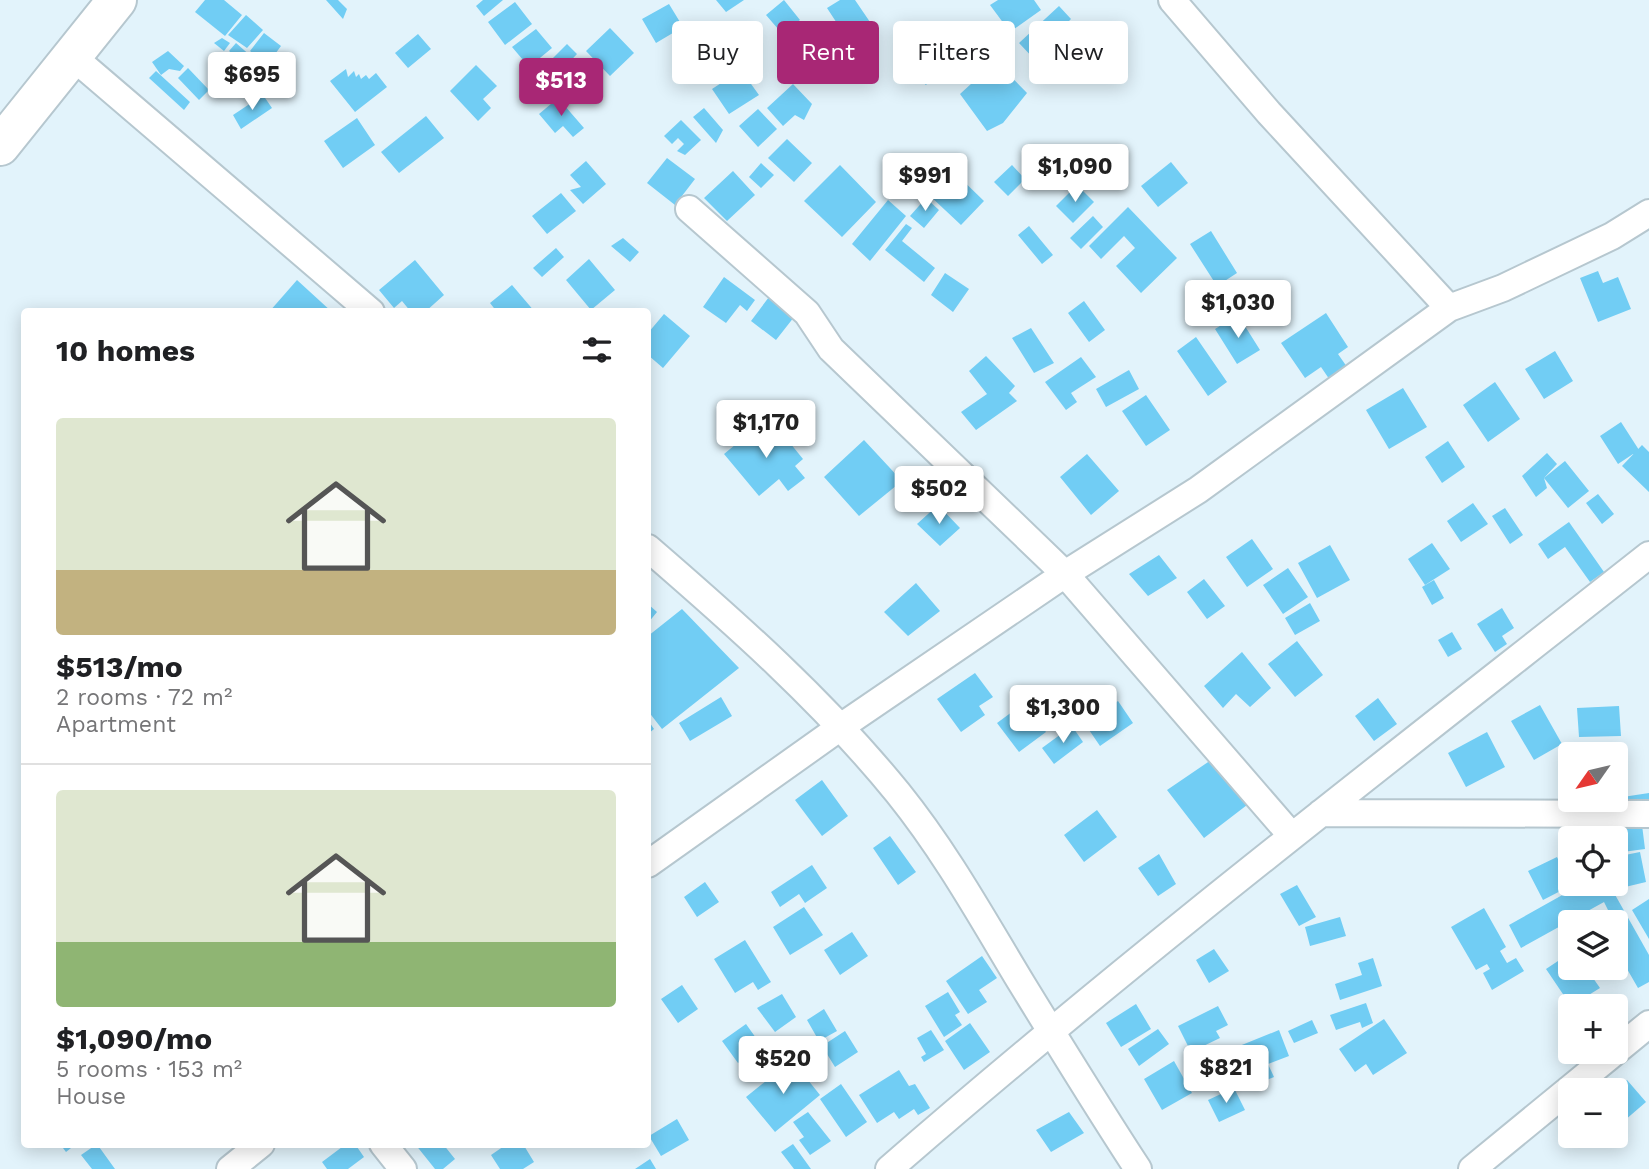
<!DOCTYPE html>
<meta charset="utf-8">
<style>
body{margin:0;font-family:"Work Sans",sans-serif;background:#f2f2f2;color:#202124;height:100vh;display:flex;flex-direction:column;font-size:26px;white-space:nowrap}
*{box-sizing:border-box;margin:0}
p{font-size:23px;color:#757577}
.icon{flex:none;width:38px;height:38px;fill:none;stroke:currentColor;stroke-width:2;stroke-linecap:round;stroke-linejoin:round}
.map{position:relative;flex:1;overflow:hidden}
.panel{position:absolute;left:21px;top:308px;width:630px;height:840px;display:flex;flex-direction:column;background:#fff;border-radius:7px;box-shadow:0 4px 18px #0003}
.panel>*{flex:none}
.guide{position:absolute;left:672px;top:21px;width:665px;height:63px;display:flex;gap:14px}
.needle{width:46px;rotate:236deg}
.tools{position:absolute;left:1558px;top:742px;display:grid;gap:14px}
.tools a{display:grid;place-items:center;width:70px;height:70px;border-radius:7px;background:#fff;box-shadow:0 4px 18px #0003;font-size:35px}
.price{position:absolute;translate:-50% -60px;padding:0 16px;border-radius:7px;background:#fff;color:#222;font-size:23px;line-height:46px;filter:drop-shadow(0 2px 4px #0008)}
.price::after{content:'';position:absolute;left:50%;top:42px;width:21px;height:16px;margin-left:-10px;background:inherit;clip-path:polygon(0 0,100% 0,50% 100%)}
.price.selected{background:#a82775;color:#fff}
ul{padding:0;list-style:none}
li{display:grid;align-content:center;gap:14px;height:371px;padding:0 35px}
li+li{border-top:2px solid #e0e0e0}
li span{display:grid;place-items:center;height:217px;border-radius:7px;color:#555}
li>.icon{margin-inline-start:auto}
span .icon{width:126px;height:126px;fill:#fffc;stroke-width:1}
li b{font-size:30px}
h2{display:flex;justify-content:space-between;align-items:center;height:84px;padding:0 35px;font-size:30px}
.pill{padding:0 24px;border-radius:7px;background:#fff;box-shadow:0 4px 18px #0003;font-size:24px;line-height:63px}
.pill.selected{background:#a82775;color:#fff}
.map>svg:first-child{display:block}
.building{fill:#71cdf4}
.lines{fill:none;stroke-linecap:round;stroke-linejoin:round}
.street-casing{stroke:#b6c7cf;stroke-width:30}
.primary-casing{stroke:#b6c7cf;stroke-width:42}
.street{stroke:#fff;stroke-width:26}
.primary{stroke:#fff;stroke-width:38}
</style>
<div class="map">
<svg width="1649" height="1169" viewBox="0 0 1649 1169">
<rect width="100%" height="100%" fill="#e2f3fb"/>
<path class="building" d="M205,0H224L242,15L225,36L195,12Z
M326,0H338L347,9L343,19Z
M483,0H503L484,16L476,6Z
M716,0H744L726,12Z
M784,0L800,20L794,25L799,29L791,44L766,15Z
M840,0H855L870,22L846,37L827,8Z
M998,0H1034L1041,10L1010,32L990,5Z
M515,2L532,24L505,45L488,22Z
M669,4L683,27L656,43L642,19Z
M1059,6L1071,19L1064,26L1083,48L1051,77L1019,43Z
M246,15L263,30L247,48L228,35Z
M717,23L732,45L711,59L696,37Z
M610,28L634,53L610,76L586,51Z
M536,29L552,48L529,67L512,47Z
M264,33L281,46L267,65L250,51Z
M418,34L431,49L408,68L395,53Z
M222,38L230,43L224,51L214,43Z
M236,43L252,57L237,74L222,61L229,54L239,62L247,52L238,58L229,51Z
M567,44L577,54L558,74L548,63Z
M917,46L942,66L926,85L901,65Z
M168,51L184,66L180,71L169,69L161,75L152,62Z
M254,58L267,68L253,86L243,73Z
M996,61L1027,93L1003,123L987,131L960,94Z
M476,65L497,86L483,99L491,108L478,121L450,91Z
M188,68L209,90L199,100L178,78Z
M346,69L348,77L354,71L356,77L359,74L361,79L366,75L369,79L376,73L387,87L355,112L330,81Z
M741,70L759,95L729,114L712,89Z
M156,71L190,102L184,110L149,78Z
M793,84L812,104L804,120L795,115L783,126L767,108Z
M263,95L272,108L241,129L233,115Z
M558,98L584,128L573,137L563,126L555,133L539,114Z
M704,108L723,130L716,143L693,117Z
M758,109L777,129L758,147L739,126Z
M426,116L444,138L399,173L381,152Z
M357,118L375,145L343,168L324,141Z
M681,120L701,140L685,155L677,151L684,144L678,138L672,144L664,136Z
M787,139L812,163L794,182L768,158Z
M667,158L695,179L675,205L647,183Z
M586,161L606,184L583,204L570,190L581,187L570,175Z
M1171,162L1188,183L1158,207L1141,186Z
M761,163L774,175L761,188L749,177Z
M840,165L876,202L842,237L804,201Z
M1012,165L1025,179L1008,196L994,182Z
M952,170L984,201L961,225L929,195Z
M733,171L755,195L727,221L704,198Z
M1077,185L1094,202L1073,223L1056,206Z
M561,193L576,211L547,234L532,216Z
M926,198L939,210L924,228L910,216Z
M888,200L906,216L870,261L852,244Z
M1128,207L1177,258L1141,293L1116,266L1135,248L1124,236L1101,259L1089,246Z
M1093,216L1103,227L1081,249L1070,238Z
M906,224L912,228L902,241L935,268L924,282L885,250Z
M1029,226L1053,255L1042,264L1018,235Z
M1211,231L1237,273L1217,286L1190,244Z
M623,238L639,252L630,262L611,246Z
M556,248L564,257L542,277L533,268Z
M589,259L615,290L591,310L566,280Z
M415,260L444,295L425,312H411L402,301L394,308L379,290Z
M1598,271L1603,283L1618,277L1631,309L1598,322L1580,278Z
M945,273L969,289L953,312L931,295Z
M724,277L755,300L747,311L740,305L726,323L703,307Z
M297,280L332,312H269Z
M512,285L535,312H497L490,303Z
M772,293L798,312L776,340L751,321Z
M1084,301L1105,330L1089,342L1068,313Z
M1326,313L1348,347L1338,354L1354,377L1336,389L1321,367L1305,378L1281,343Z
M664,314L690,336L663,368L648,355V333Z
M1238,315L1260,350L1237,364L1215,329Z
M1031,328L1054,363L1034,373L1012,338Z
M1196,337L1227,382L1208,396L1177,351Z
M1555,351L1573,381L1544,399L1525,369Z
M986,356L1015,386L1009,393L1017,401L976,430L961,412L987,394L969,371Z
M1081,357L1096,377L1071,393L1077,402L1066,410L1045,382Z
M1129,370L1139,389L1106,407L1096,389Z
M1495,382L1520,419L1488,442L1463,405Z
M1403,388L1427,427L1389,449L1366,410Z
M1146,395L1170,430L1146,446L1122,411Z
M1621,422L1639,450L1618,464L1600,436Z
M758,426L767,436L777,427L803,459L795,466L805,478L788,491L779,479L759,496L724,454Z
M864,440L902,481L859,516L824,477Z
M1448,441L1465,467L1442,483L1425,457Z
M1642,445L1649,452V492L1622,466Z
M1547,453L1557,464L1544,478L1547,488L1536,497L1522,476Z
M1087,454L1119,491L1091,515L1060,477Z
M1565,461L1589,491L1568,508L1544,478Z
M1598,494L1614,514L1602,524L1586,503Z
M1473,503L1488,524L1461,542L1447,521Z
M938,505L960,528L940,546L917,524Z
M1505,508L1523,535L1510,544L1492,516Z
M1569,522L1604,572L1590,582L1565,547L1548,559L1538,544Z
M1252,539L1273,569L1247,587L1226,557Z
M1432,543L1450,569L1425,585L1408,559Z
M1330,545L1350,580L1317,598L1298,563Z
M1159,555L1177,578L1148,596L1129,574Z
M1288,568L1308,597L1283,614L1263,585Z
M1204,579L1225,606L1207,619L1187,592Z
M1434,580L1444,598L1432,605L1422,587Z
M916,583L940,611L908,636L884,612Z
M1310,603L1320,621L1295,635L1285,618Z
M648,604L657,612L648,623Z
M1502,608L1514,628L1502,636L1507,644L1495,652L1477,624Z
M682,609L739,668L662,729L648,711V636Z
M1452,632L1462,649L1448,657L1438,640Z
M1297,641L1323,675L1295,697L1268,664Z
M1242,652L1271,688L1250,707L1236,694L1223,708L1204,686Z
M975,673L993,697L979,706L985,715L961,732L937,699Z
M1041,687L1063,717L1047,729L1026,698Z
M721,697L732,716L690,741L679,723Z
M1378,698L1397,724L1374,741L1355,716Z
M1118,701L1133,723L1100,746L1085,724Z
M1024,703L1046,732L1019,752L997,723Z
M1540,705L1562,744L1534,760L1511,721Z
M1619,706L1621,736L1579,737L1577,708Z
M648,720L654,729L648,734Z
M1072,726L1083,742L1054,764L1042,748Z
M1487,732L1505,767L1466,787L1448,753Z
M1594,749V754H1577V750Z
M1214,758L1247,805L1204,838L1167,790Z
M822,780L848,816L822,836L795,800Z
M1649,793V814L1604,815L1603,800Z
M1097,810L1117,837L1084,862L1064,835Z
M1642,825L1645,849L1615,853V838H1611L1610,829Z
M890,836L916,872L898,885L873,848Z
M1640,852L1646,882L1621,888L1615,857Z
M1159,854L1176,884L1158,896L1138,868Z
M1557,857L1570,884H1574L1543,900L1528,871Z
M812,865L827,888L805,903L799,894L780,907L771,892Z
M705,882L719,902L697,917L684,897Z
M1582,884H1609L1649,955V982L1638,988L1615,948V922H1601L1598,916L1608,910L1604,902L1521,948L1509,925Z
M1297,885L1316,917L1299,926L1280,894Z
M1649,899V939L1632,910Z
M804,907L823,935L790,955L773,927Z
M1484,908L1506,947L1500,951L1507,963L1516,958L1524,971L1492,990L1483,973L1490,969L1487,964L1476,970L1451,927Z
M1340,917L1346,936L1310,946L1305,927Z
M852,932L868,956L840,975L824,950Z
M745,940L771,982L758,990L753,982L735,993L714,959Z
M1214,949L1229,971L1209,983L1196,960Z
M1570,953V968H1586L1600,988L1571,1006L1546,969Z
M982,956L997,978L979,990L987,1002L968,1014L946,981Z
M1373,958L1382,986L1340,1000L1335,984L1362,975L1358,963Z
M682,985L698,1009L678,1023L661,999Z
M948,992L960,1012L955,1015L962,1025L944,1037L925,1006Z
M782,994L796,1017L775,1032L757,1008Z
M1366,1003L1373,1023L1362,1028L1360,1022L1336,1030L1330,1015Z
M1136,1004L1151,1029L1121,1047L1106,1023Z
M1218,1006L1228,1025L1216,1031L1220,1038L1191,1052L1178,1026Z
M824,1009L837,1031L819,1041L807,1020Z
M1384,1019L1407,1053L1373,1075L1366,1064L1355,1072L1339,1049Z
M1312,1020L1318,1033L1294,1043L1288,1031Z
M970,1023L990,1052L964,1070L945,1041Z
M746,1024L761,1045L738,1063L722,1041Z
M1158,1029L1169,1044L1139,1066L1128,1049Z
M931,1030L944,1050L924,1062L921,1057L926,1054L917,1038Z
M1279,1030L1289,1056L1268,1064L1274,1077L1243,1090L1227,1051Z
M845,1031L858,1052L835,1067L822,1046Z
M792,1060L820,1095L775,1132L746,1097Z
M1174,1061L1192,1093L1162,1110L1144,1079Z
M899,1070L909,1086L915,1084L930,1108L918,1115L914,1109L899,1119L894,1112L877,1123L859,1095Z
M1627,1080L1646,1102L1617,1127L1615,1090Z
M841,1084L867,1122L846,1137L820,1099Z
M1234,1088L1245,1110L1219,1122L1208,1100Z
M808,1112L831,1141L810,1155L799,1140L804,1137L793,1122Z
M1069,1112L1084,1133L1051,1152L1036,1130Z
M677,1119L689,1140L661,1156L649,1136Z
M60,1144H76L66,1152Z
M97,1144L115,1169H92L81,1155Z
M346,1144H355L364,1157L348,1169H327L322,1162Z
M415,1144H443L455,1159L443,1169H435Z
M507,1144H523L534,1162L523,1169H500L491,1155Z
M793,1144L811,1169H794L781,1152Z
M650,1159L656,1169H635Z"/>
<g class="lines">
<defs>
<path id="street" d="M1172,0L1269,113L1449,308
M72,56L371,312
M689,209L807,313L831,349L1065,574L1198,490L1449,308L1503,288L1612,236L1649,213
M648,548C736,624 824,702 898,793C947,854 982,918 1022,984C1060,1046 1098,1108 1138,1169
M1321,813L1649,814
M648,864L842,726L1065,574L1291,835
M383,1144L403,1169
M230,1169L261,1144
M889,1169C1135,955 1393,757 1649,555
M1472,1169L1649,1024"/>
<path id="primary" d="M0,146L117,0"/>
</defs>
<use href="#street" class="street-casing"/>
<use href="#primary" class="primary-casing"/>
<use href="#street" class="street"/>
<use href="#primary" class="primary"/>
</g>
</svg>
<div class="tools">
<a><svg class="needle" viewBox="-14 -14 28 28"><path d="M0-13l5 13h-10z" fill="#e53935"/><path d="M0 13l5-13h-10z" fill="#757577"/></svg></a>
<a><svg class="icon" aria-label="locate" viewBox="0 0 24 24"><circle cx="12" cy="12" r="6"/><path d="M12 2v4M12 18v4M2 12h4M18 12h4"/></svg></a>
<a><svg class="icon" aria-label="layers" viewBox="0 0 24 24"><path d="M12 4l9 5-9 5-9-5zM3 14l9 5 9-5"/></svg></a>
<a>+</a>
<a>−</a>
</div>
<b class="price" style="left:252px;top:112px">$695</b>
<b class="price selected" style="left:561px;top:118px">$513</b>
<b class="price" style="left:1075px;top:204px">$1,090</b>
<b class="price" style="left:925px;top:213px">$991</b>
<b class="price" style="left:1238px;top:340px">$1,030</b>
<b class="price" style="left:766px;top:460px">$1,170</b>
<b class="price" style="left:939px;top:526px">$502</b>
<b class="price" style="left:1063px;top:745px">$1,300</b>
<b class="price" style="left:783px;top:1096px">$520</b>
<b class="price" style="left:1226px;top:1105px">$821</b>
<div class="guide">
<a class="pill">Buy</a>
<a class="pill selected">Rent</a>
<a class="pill">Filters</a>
<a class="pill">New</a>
</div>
<section class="panel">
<h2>10 homes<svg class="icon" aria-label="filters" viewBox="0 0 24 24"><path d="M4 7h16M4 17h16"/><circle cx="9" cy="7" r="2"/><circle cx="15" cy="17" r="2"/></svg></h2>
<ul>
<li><span style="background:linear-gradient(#dfe7d0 70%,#c2b280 0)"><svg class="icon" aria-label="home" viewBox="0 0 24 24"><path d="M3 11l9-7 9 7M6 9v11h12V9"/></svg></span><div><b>$513/mo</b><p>2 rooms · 72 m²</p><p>Apartment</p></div></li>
<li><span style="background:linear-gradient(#dfe7d0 70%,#8fb573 0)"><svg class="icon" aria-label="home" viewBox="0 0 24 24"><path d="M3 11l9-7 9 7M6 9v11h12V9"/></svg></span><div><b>$1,090/mo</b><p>5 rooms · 153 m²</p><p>House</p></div></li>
</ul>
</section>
</div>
